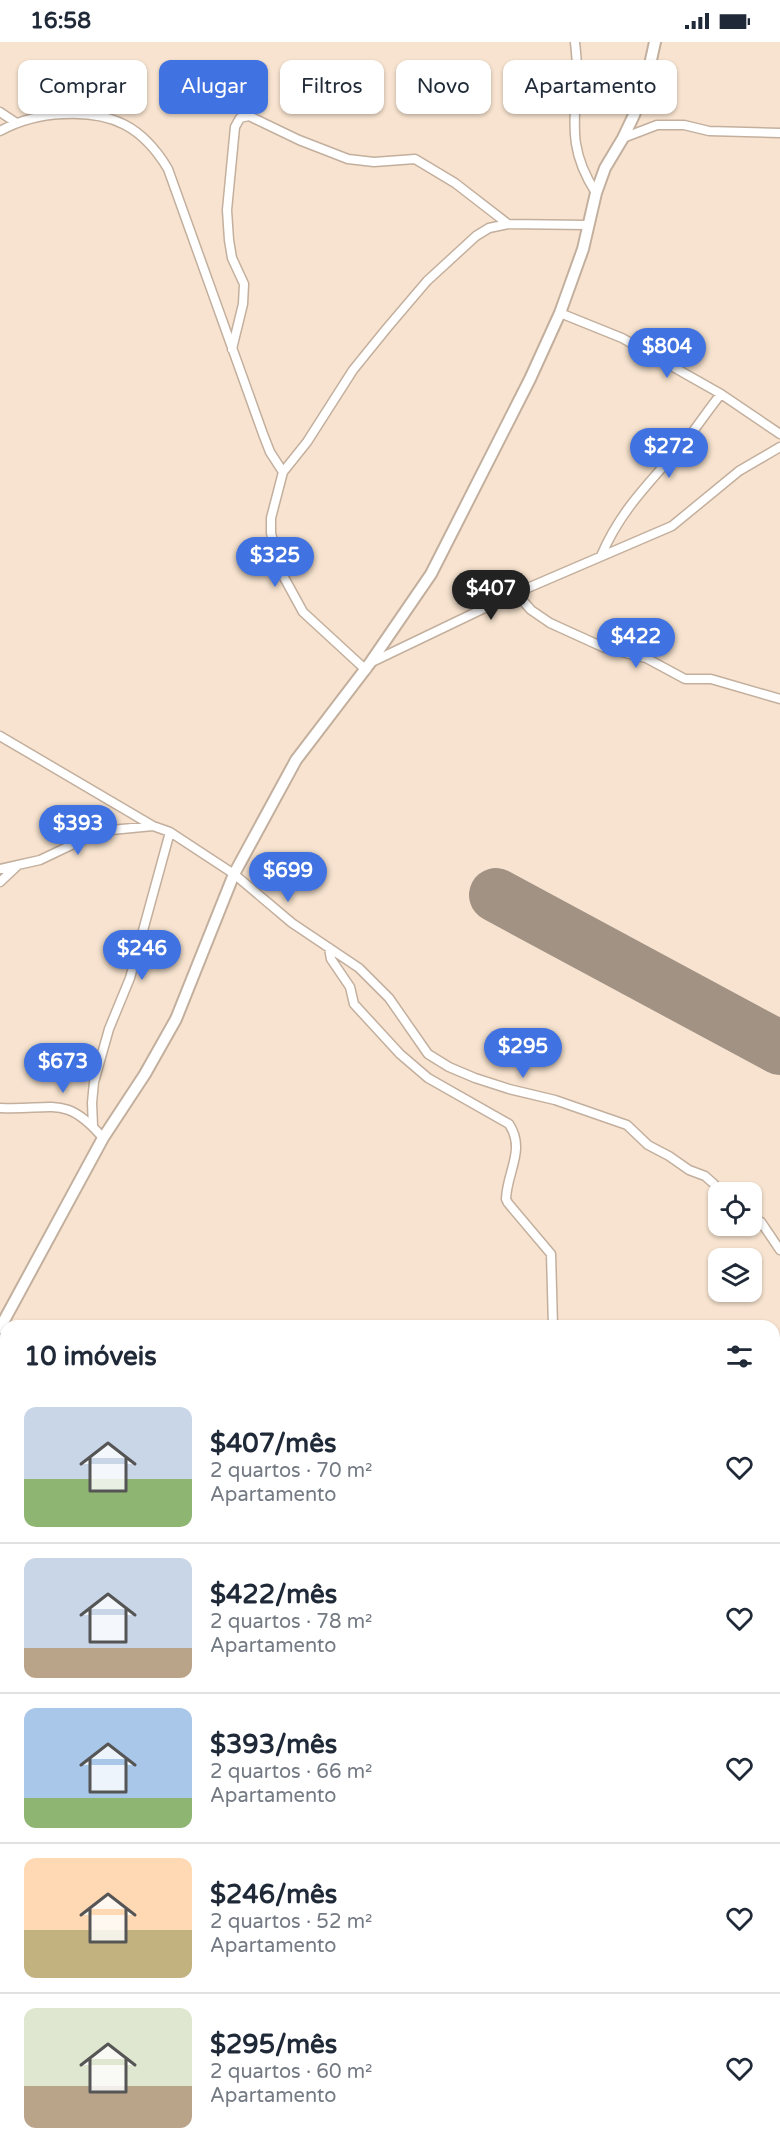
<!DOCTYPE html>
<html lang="pt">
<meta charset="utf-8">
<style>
body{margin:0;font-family:"Varela Round",sans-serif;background:#f2f2f3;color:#1f2937;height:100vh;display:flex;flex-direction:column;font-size:22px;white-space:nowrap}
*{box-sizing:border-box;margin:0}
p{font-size:20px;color:#747a83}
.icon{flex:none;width:33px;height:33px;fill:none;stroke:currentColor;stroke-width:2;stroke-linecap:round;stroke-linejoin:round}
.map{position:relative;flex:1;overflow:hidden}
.sheet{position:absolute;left:0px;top:1278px;width:780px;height:836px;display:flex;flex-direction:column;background:#fff;border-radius:18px 18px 0 0;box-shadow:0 2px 4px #0004}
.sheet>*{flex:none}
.hud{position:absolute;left:18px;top:18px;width:744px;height:54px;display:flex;gap:12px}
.controls{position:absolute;left:708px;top:1140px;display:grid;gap:12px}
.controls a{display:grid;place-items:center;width:54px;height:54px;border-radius:12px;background:#fff;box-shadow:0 2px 4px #0004;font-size:30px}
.price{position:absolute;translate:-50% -51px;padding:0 14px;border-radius:21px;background:#4072e2;color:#fff;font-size:20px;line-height:39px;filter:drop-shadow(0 2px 3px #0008)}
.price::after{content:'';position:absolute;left:50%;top:36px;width:18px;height:14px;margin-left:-9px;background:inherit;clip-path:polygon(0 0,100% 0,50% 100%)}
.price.selected{background:#222;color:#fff}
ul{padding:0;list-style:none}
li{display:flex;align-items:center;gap:18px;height:150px;padding:0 24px}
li+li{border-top:2px solid #e0e1e3}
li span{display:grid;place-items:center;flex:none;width:168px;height:120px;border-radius:12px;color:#555}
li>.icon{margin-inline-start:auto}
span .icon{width:72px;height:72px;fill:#fffc;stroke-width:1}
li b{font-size:26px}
h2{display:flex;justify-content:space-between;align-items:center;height:72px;padding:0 24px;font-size:26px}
.chip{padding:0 21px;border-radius:12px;background:#fff;box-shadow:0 2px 4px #0004;font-size:21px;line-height:54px}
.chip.selected{background:#4072e2;color:#fff}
.status{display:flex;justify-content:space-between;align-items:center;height:42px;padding:0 30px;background:#fff;direction:ltr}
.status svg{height:16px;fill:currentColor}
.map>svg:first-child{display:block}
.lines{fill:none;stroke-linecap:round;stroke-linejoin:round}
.runway{stroke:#a29284;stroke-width:54}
.minor-casing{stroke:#c3af9d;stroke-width:11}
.tertiary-casing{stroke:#c3af9d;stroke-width:14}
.minor{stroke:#fff;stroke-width:8}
.tertiary{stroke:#fff;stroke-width:10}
</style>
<div class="status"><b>16:58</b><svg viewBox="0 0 49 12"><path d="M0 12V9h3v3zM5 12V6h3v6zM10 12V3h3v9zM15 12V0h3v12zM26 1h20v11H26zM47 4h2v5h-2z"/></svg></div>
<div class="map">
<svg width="780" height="2113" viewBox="0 0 780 2113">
<rect width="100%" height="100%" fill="#f7e3cf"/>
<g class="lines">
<path class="runway" d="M496,853L780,1006"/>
<defs>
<path id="minor" d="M575,0C576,12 578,25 577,38C574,84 569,109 596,151
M0,70L15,80
M0,89C20,78 41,73 63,72C112,69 143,85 168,127L263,392L270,410L283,430L307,400L353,328L387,286L427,239L476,194L489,186L508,182L587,183
M623,96L657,83H684L709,89L780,91
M560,271L622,296L721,352L780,392
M232,307L243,262L244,242L232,216L229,198L227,168L235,85L240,76L249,74L299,98L348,117L374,120L415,117L455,141L508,182
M283,430L271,476V491L280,528L303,570L366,628
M601,514C621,467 651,439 684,401C697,385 708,368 721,352
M516,551L531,568L550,581L605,606L646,616L685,637H711L780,657
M370,621L516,551L672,484L739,429L780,405
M0,694L153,784L170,790L234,832L292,881L359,926L389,956L428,1012L449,1025L475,1036L509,1047L555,1058L627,1083L648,1103L669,1114L689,1128L705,1134L714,1142L719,1150
M0,827L40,818L101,789L153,784
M0,840L17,824
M329,906L331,917L350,945L354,962L400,1012L428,1036L509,1082C526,1108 507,1129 506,1157L508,1161L551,1212L553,1284
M0,1066C51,1069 65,1051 103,1096
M93,1084L92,1061L94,1040L109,987L130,936L170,790
M752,1175L761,1180L780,1208
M0,1430H6
M774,1489L780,1486
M774,1717L780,1721
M774,1731L780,1728
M0,1813L6,1809
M774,1827L780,1825
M0,1904L6,1919
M774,1923L780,1921
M774,2005L780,2020
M91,2108L93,2113
M361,2108L363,2113
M444,2108L445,2113
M660,2108L661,2113
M0,2109L6,2095"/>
<path id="tertiary" d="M0,1286L103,1096L145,1032L176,977L234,832L296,718L370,621L431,532L530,337L560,271L583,207L596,151L605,126L623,96L634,73L645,45L655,0"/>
</defs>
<use href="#minor" class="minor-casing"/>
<use href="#tertiary" class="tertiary-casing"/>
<use href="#minor" class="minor"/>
<use href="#tertiary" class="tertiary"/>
</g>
</svg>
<div class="controls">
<a><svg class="icon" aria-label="locate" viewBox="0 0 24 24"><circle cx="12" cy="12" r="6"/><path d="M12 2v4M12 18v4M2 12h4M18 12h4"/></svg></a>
<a><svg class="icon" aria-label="layers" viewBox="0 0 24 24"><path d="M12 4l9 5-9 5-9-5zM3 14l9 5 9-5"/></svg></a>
</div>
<b class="price" style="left:667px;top:337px">$804</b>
<b class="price" style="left:669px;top:437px">$272</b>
<b class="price" style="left:275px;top:546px">$325</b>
<b class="price selected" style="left:491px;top:579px">$407</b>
<b class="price" style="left:636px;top:627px">$422</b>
<b class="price" style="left:78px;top:814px">$393</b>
<b class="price" style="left:288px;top:861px">$699</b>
<b class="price" style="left:142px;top:939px">$246</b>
<b class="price" style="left:523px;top:1037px">$295</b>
<b class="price" style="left:63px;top:1052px">$673</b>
<div class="hud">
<a class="chip">Comprar</a>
<a class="chip selected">Alugar</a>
<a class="chip">Filtros</a>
<a class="chip">Novo</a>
<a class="chip">Apartamento</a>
</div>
<section class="sheet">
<h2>10 imóveis<svg class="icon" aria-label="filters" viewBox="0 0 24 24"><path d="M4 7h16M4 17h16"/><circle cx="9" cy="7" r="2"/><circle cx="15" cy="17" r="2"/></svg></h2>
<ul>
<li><span style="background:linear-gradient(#c9d6e8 60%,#8fb573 0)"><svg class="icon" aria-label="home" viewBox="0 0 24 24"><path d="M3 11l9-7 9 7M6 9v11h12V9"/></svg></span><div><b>$407/mês</b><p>2 quartos · 70 m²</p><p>Apartamento</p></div><svg class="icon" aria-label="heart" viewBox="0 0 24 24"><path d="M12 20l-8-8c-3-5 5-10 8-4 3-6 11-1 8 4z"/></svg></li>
<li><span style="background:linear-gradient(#c9d6e8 75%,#b9a48a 0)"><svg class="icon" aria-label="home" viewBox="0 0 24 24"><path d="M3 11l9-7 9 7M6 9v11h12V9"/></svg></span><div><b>$422/mês</b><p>2 quartos · 78 m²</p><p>Apartamento</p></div><svg class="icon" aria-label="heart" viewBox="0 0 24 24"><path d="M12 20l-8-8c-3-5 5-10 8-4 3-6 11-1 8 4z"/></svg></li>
<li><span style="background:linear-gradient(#a9c7e8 75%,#8fb573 0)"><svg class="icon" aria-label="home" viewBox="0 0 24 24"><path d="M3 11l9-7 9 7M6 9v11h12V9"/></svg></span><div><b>$393/mês</b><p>2 quartos · 66 m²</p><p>Apartamento</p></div><svg class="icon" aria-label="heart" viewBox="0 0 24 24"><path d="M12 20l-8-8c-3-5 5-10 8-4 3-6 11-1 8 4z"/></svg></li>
<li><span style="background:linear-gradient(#ffd9b3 60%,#c2b280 0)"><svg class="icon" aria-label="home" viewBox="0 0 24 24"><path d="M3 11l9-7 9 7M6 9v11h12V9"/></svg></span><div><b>$246/mês</b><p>2 quartos · 52 m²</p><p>Apartamento</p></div><svg class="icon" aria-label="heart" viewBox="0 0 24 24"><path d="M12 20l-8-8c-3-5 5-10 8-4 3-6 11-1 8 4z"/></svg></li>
<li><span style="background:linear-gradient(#dfe7d0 65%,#b9a48a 0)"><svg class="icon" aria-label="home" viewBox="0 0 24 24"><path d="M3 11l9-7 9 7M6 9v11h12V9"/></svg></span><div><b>$295/mês</b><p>2 quartos · 60 m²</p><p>Apartamento</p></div><svg class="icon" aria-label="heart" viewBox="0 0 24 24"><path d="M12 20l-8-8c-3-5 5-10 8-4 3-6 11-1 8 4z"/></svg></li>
</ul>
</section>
</div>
